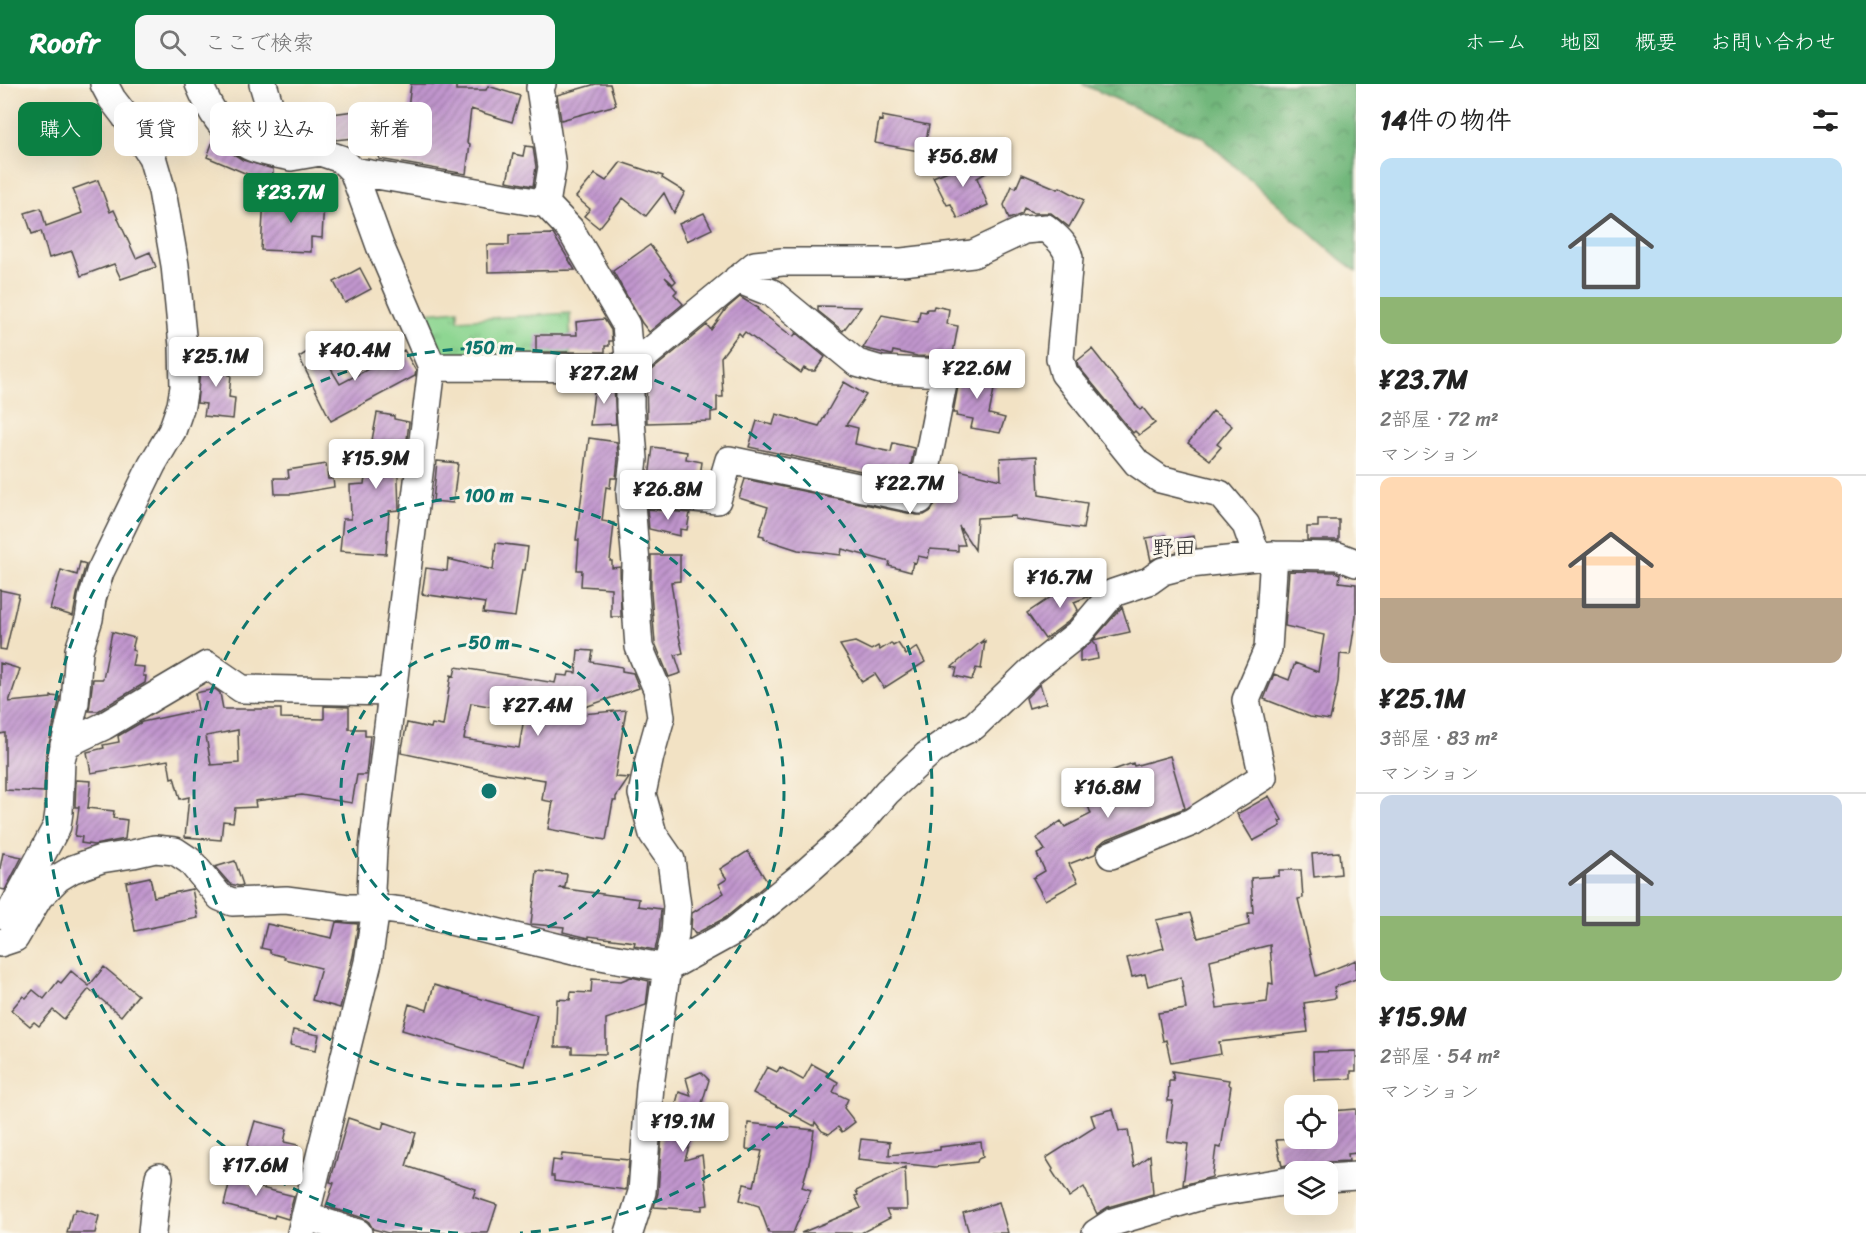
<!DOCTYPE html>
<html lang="ja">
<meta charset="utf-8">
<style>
body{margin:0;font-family:Sriracha,"Klee One",sans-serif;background:#f6f6f6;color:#222;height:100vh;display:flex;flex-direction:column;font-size:22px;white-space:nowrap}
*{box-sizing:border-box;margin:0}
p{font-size:20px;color:#767676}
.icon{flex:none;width:33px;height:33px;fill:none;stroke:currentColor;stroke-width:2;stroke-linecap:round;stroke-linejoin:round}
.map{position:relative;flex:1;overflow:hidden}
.details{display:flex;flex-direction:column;background:#fff;width:510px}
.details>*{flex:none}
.guide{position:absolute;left:18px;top:18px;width:570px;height:54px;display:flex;gap:12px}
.tools{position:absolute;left:1284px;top:1011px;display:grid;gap:12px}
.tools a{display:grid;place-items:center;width:54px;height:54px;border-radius:12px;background:#fff;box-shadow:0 6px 24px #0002;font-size:30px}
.price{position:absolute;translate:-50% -51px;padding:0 14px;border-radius:6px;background:#fff;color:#222;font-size:20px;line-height:39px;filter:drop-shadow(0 2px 3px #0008)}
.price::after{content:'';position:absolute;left:50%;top:36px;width:18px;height:14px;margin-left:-9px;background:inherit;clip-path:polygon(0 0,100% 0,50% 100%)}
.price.active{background:#0b8043;color:#fff}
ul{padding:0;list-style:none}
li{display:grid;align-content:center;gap:12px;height:318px;padding:0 24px}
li+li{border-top:2px solid #e0e0e0}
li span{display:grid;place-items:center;height:186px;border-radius:12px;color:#555}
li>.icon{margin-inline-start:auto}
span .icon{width:108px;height:108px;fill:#fffc;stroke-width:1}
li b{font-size:26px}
h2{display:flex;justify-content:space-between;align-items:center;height:72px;padding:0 24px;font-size:26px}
.chip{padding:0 21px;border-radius:12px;background:#fff;box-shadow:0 6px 24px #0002;font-size:21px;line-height:54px}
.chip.active{background:#0b8043;color:#fff}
header{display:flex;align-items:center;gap:36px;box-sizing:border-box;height:84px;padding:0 30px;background:#0b8043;color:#fff}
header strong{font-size:28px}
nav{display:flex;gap:33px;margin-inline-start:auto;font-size:21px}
.search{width:420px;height:54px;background:#f6f6f6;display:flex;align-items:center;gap:15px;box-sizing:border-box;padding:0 21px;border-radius:12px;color:#767676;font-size:22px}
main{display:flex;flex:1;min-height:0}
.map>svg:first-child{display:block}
.forest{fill:url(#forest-crowns);stroke:#4e7154;stroke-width:1.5}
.park{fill:url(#park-tufts);stroke:#5c805e;stroke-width:1.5}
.building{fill:url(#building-hatch);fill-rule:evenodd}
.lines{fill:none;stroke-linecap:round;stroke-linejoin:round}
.minor-casing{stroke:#494642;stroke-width:30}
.minor{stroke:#fff;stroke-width:27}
.ring{fill:none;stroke:#0f766e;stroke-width:3;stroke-dasharray:10 8}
.labels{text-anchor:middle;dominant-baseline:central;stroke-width:6;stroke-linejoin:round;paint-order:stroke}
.quarter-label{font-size:22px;fill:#2b2b2b;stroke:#fbf7ec}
.centre{fill:#0f766e;stroke:#fbf7ec;stroke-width:3}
.ring-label{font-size:18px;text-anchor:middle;font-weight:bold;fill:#0f766e;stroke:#fbf7ec;stroke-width:6;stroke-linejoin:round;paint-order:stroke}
</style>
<header>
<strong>Roofr</strong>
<div class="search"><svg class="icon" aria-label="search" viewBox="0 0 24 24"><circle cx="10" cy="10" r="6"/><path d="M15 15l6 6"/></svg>ここで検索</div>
<nav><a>ホーム</a><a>地図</a><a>概要</a><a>お問い合わせ</a></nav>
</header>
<main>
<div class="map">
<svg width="1356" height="1149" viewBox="0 0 1356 1149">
<defs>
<pattern id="forest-crowns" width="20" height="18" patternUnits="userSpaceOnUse" patternTransform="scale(1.5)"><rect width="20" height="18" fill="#72b77c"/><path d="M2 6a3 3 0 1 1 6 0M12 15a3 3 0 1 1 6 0" fill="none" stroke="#5e9566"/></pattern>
<pattern id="park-tufts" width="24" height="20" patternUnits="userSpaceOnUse" patternTransform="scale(1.5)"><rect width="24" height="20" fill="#8ed692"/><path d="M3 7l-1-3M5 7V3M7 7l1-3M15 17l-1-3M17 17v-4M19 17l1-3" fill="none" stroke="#7bb87e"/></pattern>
<pattern id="building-hatch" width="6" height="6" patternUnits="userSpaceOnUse" patternTransform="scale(1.5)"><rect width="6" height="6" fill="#c196ce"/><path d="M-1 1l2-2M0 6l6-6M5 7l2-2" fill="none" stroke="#9d7ba7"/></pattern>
</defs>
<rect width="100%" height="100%" fill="#fbf7ec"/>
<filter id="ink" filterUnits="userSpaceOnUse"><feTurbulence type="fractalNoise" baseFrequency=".0167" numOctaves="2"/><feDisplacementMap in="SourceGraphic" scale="12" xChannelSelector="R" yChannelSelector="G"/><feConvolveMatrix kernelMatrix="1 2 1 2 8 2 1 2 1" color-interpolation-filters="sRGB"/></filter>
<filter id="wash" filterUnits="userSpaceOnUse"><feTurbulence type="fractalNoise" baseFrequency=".008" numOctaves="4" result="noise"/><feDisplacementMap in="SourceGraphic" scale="24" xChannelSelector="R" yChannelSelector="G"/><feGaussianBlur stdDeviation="1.35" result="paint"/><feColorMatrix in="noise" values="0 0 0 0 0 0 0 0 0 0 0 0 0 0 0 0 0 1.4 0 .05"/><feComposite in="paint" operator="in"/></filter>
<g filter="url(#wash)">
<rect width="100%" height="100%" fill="#f2e2c4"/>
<path class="forest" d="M1082,0H1356V187L1340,175L1202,53Z"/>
<path class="park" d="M458,226V236L570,229V279L445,278L431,262L426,229Z"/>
<g id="blocks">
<path class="building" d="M411,0H456V6H486L488,2L520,12L512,38L471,25L467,59L470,60L466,90L379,75L383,51L335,56L332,30L377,24L378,35L407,33Z
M596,0H610L616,21L561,36L557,11Z
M882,32L929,41L924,68L875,59L879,36L882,37Z
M213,57L243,76L273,85L272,111L251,110L252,92L207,73Z
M525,62L533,63L536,83L533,102L507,97L513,70L523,72Z
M978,75L988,88L977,94L988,121L958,135L951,120L947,121L933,93Z
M621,78L663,92L662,94L685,108L674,129L664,109L646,132L623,114L599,144L584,132L590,125L576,113L595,90L606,97Z
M1022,90L1058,105L1060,103L1084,116L1069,143L1051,129H1034L1024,124L1022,130L1009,135L1004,121L1012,102L1016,104Z
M98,96L110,128L114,126L136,174L150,168L156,183L121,195L114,180L81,192L72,167L49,174L41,147L32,150L25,129L41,124L46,142L82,129L73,105Z
M264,113L324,116L322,154L311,153V168L261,166Z
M704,129L712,145L687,157L679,140Z
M553,150L575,186L488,188L487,161H509V151Z
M650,161L676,197L673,200L665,193L677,207L674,210L683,220L649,248L642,239L613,187Z
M360,184L371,205L345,219L334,198Z
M740,213L758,224L757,225L793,253L796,249L825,273L815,287H809L804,284L801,289L745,248L742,252L739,249L721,273L723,313H717V327L711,328V337L647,339L646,291L707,241L711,246L726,225Z
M818,222L861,223L843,247L818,227Z
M934,222L949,225L947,240L958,242L952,275L946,273L917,272L893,267L892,271L863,264L882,231L918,238L920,227L926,228L927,225H933Z
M604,235L611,246L612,257H609V262H605V268H536V251H577L576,238Z
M317,262L340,300L404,266L416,287L415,292L331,337L299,273Z
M1092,265L1140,326L1143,324L1155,339L1139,351L1135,347L1133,349L1078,282L1077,277Z
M206,271L229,274L228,277H230L229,291H231L229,313L235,314L233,335L204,332L206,320L197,319L201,275H205Z
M960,284L997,291L989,330L1005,334L1000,349L971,344L973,335L956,332L957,329H953L960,292Z
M844,298L866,311L846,341L858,344L855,360L891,368L893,359L914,364L908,397L749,363L757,337L773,341L776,330L819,342Z
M595,300H614L616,340L590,341Z
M1213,327L1232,342L1217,360L1221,363L1210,376L1188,359Z
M377,329L394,332V335L409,338L405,372L397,370L399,426L389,427L386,470L340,467L343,435H351L350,401L364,400Z
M589,354L617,358L618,375L616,394H611L610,404L606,403L602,437L614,439L610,477H612V484L620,483L621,533H611V504L581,502L582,486H577L579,456H576Z
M653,363L687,368L686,375L702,378L699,399L649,394Z
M1037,372L1039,411L1087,419L1083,445L1015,435V432L977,434L975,466L959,442L965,461H958V467L930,465L928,474L918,472L916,479L913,478L911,488L889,482L890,478L842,465L841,471L798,466L764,455V452L759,451L768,423L739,414L745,395L917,431H924L931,427L935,420L942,384L958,388L959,386L1001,396L1000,374Z
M437,377L458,379L453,419L433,417Z
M326,380L328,395H333L334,403L292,410H275L274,394H289L288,386Z
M647,425L690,429L687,446L680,445V452L649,445Z
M1318,436H1339V456H1307V443H1318Z
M1166,451L1167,457L1194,452L1196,464L1159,472L1151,477L1146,454Z
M496,459L528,463L525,486H522L515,533L483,529L485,519L422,510L426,484L447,487L448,475L493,486Z
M651,471H680V497L671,498L679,552L683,569L675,571L681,589L669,593L655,559L651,509Z
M80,478L86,480L77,511L73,532L50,525L61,486L77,491Z
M1289,487L1335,488L1340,490L1339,498L1356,500V532L1350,571L1340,570L1338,598L1330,636L1310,633L1264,615L1274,590L1289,596L1295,579L1318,588L1324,551L1285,542Z
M1104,497L1090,512L1074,518L1078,526L1069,537L1045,555L1027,529L1066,503L1067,505Z
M0,506L19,510L6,566L0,565Z
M1122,523L1130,548L1093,556Z
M112,548L135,554L132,566L135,567L132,582L144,583L143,592H146L145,599L98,627H89L93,595H103Z
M983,556L982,559L985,557L981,585L976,584L972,596L955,592L957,584L952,583Z
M1093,556L1096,562L1098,575L1080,578V568Z
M855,558L871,566L878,562L880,566L891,559L893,562L898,559L906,571L917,563L925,578L884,604L875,590L862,598L840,561Z
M578,566L593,567L591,578L622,583V587L633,589L639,604L571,628V631L626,626L615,693L629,694L616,713V717H613L606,756L548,745L553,718L542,716L545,696L496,689L401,669L407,639L431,644L432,640L443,642L451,591L454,592L456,583L555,599L557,591L568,592L569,588L576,589ZM471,619L525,628L519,664L464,655Z
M0,579L20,585L9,618L51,614V612L60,613L46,672L44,708L5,706V649L0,650Z
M1040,600L1046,619L1029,624L1026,614Z
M215,605L220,609L223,625H281V634L324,635V622L349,623V645H365V652H370L366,691H357L352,719L302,711L255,717L256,723L235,724L233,738L223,737L221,756L185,753L189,713L180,715L174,693L171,694L168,676L91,689L87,668L104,664L103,661L119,658L118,652L142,638L198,626L195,609ZM238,646L239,679L211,681L206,652Z
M1170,672L1185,724L1105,756L1098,762L1095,770L1069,780L1078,798L1045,816L1033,794L1045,787L1037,770L1045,766L1037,754L1061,737L1065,743L1091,730L1086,716L1089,715L1087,707L1112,699L1108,688L1133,679L1134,682Z
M76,696L91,697L88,724H87L114,727L113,734L127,736L125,755L94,761L81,759L82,753L75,752L79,723H75Z
M1269,712L1282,736L1279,737L1281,742L1253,757L1237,730Z
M748,767L768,799L725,834L695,850L691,844L692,829L724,809L719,800L727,795L720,785Z
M1339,768L1341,790L1314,793L1312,770Z
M3,769L22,773L5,806L0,805V784Z
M235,777L243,801L239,802L230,800L215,783Z
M1279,786H1301L1303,814L1298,815L1316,892L1356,876V895L1334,903L1336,914L1304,919L1308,948L1219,958L1221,970L1171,979L1166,956L1163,957L1158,929L1186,925L1181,893L1148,902L1145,890L1132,893L1127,874L1164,864L1156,836L1190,829L1198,854L1249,841L1248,829H1253L1251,794L1279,792ZM1270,861L1273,900L1269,899L1267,918L1217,924L1210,876Z
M537,787L567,790L565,803L559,804L639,815L638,822L661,825L659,848L655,866L634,862L635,858L589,852V854L563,848L564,843L531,840Z
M150,793L154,813L192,805L198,834L135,847L126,798Z
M336,838L358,840L353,872L340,924L312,916L321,884L284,875L285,873L270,869V866L261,864L267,840L332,854Z
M104,883L138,911L121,932L89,905L64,935L53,926L39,942L34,938L30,942L11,926L23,912L26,914L33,906L44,915L58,897L61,899L71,887L89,902Z
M631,893L649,897L646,921L606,935V970L572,969V963H555L557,915L570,916L571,908L591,909L592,895L621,897Z
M434,901L537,931L524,982L402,946L409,920L427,926Z
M293,946L319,951L316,966L290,961Z
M1356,967V987H1351V995L1314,996L1313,968Z
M812,980L828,989L826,991L838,998L833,1008L848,1015L844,1024L855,1038L842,1048L838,1043L829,1050L822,1047L815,1038L814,1042L753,1009L767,983L777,988L780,983L803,996Z
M1172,987L1229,996L1228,1000L1231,1002L1221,1064L1216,1063L1212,1093L1183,1101L1188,1060L1167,1057L1173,1017H1168L1169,997H1174Z
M701,988L709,996L685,1076L702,1071L708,1121L702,1122V1126L654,1123L658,1109L662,1049L668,1029H670L672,1022L675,1023L679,1008L691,1012L686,994Z
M1113,1025L1119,1047L1128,1046L1134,1083L1150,1071L1153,1110L1108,1123L1097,1130L1084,1103L1069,1113L1052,1087L1053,1085L1046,1074L1095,1043L1091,1031Z
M1356,1025V1069L1348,1070L1349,1077L1327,1078L1317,1083L1304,1084L1299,1081L1292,1080L1282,1082L1276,1056L1328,1054V1052H1333L1331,1027Z
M348,1034L382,1045L384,1038L416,1049L406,1082L476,1105L473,1113L497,1121L488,1149H388L373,1145L369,1138L363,1134L326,1122L334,1099L330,1098Z
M255,1037L287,1045L284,1058L298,1061L294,1076L247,1064Z
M748,1039L814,1046L810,1075L802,1103L811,1106L793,1149H769L759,1122L740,1116L744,1100L754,1102L762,1067L746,1065Z
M861,1055L890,1058L889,1071L940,1066V1063L981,1058L983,1073L978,1075L977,1078L935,1083L858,1075Z
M562,1070L629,1076L626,1106L554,1097V1092H551L553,1076L561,1077Z
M905,1083L907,1126H886L890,1134L861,1149H801L861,1124L855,1112L858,1111L856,1107Z
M233,1084L252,1088L249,1101L294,1112L288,1135L275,1131L274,1134L224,1121Z
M999,1118L1008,1149H969L963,1129Z
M76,1125L99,1132L95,1149H67L72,1129H75Z"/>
</g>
</g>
<g filter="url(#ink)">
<use href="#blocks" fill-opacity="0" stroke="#494642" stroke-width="1.5"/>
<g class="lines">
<defs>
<path id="minor" d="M199,0C210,26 222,49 249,62C261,68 277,70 291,73
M263,0L275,40L291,73L320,68L341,75L353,87L380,162L432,283L373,765L371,806L376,824L368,878L301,1149
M542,0L540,4L552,83L546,120
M353,87L546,120L570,145L626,241L630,284V323L634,375L630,408L636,479L635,509L639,563L657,605L661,633L650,672L642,710L653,750L671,776L677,822L675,850L667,884L650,1001L642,1108L629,1149
M432,283L630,284L755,181L782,178H902L973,170L1024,146L1046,144C1056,153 1066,160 1069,174L1060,274L1064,289L1137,379L1160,395L1220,410L1246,441L1257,472
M630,408L717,416L729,376L920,416L945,289L881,286L857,279L772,209L737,195
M64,661L104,642L207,581L242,605L391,608
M1111,771L1192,738L1263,693L1246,616L1268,565L1274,471
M8,833L57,742L59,728L61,676L75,619L79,566L89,535L92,515L100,488L152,381L172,347L181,321L184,303L183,262L175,181L162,107L152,73L125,32L112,15L104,0
M0,859L15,854L39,813L58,794L73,785L101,775L133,770L155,765L175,767L190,777L220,813L232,818L286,816L348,824H376L418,829L573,867L667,884L734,847L803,791L858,742L887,708L927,671L954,652L974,642L1031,587L1080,548L1113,509L1149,497L1163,487L1190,480L1274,471L1338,472L1356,479
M1328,1094L1356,1092
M305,1132L358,1149
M152,1149L155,1118L159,1093
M1096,1149L1113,1138L1208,1110L1294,1096"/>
</defs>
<use href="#minor" class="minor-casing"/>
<use href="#minor" class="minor"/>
</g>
</g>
<g class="ring">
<circle cx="489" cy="707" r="148"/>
<circle cx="489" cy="707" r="295"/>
<path d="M458 1149A443 443 0 1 1 520 1149"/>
</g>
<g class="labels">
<g class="quarter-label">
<text x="1174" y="463">野田</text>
</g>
</g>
<circle cx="489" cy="707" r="9" class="centre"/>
<g class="ring-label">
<text x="489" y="270">150 m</text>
<text x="489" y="418">100 m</text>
<text x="489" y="565">50 m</text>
</g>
</svg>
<div class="tools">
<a><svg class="icon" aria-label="locate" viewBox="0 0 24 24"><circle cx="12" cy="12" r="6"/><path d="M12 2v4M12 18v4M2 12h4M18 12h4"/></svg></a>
<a><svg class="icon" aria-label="layers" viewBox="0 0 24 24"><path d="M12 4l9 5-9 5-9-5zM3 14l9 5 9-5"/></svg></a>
</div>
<b class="price" style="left:963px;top:104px">¥56.8M</b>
<b class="price active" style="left:291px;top:140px">¥23.7M</b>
<b class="price" style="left:355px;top:298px">¥40.4M</b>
<b class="price" style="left:216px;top:304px">¥25.1M</b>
<b class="price" style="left:977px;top:316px">¥22.6M</b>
<b class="price" style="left:604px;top:321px">¥27.2M</b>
<b class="price" style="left:376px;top:406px">¥15.9M</b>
<b class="price" style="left:910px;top:431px">¥22.7M</b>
<b class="price" style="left:668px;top:437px">¥26.8M</b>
<b class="price" style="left:1060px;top:525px">¥16.7M</b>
<b class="price" style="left:538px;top:653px">¥27.4M</b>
<b class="price" style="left:1108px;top:735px">¥16.8M</b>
<b class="price" style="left:683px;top:1069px">¥19.1M</b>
<b class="price" style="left:256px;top:1113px">¥17.6M</b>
<div class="guide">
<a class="chip active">購入</a>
<a class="chip">賃貸</a>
<a class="chip">絞り込み</a>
<a class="chip">新着</a>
</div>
</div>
<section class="details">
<h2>14件の物件<svg class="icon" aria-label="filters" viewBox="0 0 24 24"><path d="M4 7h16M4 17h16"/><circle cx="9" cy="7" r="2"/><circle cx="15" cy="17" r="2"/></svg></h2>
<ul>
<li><span style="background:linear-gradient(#bfe0f5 75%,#8fb573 0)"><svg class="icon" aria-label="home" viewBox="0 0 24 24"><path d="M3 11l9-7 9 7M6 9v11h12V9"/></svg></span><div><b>¥23.7M</b><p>2部屋 · 72 m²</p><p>マンション</p></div></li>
<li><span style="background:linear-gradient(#ffd9b3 65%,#b9a48a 0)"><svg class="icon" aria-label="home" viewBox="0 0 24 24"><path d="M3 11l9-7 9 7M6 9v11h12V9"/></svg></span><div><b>¥25.1M</b><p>3部屋 · 83 m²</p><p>マンション</p></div></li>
<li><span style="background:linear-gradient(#c9d6e8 65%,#8fb573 0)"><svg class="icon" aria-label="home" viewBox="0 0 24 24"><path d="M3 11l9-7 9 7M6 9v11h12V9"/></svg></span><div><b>¥15.9M</b><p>2部屋 · 54 m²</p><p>マンション</p></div></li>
</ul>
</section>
</main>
